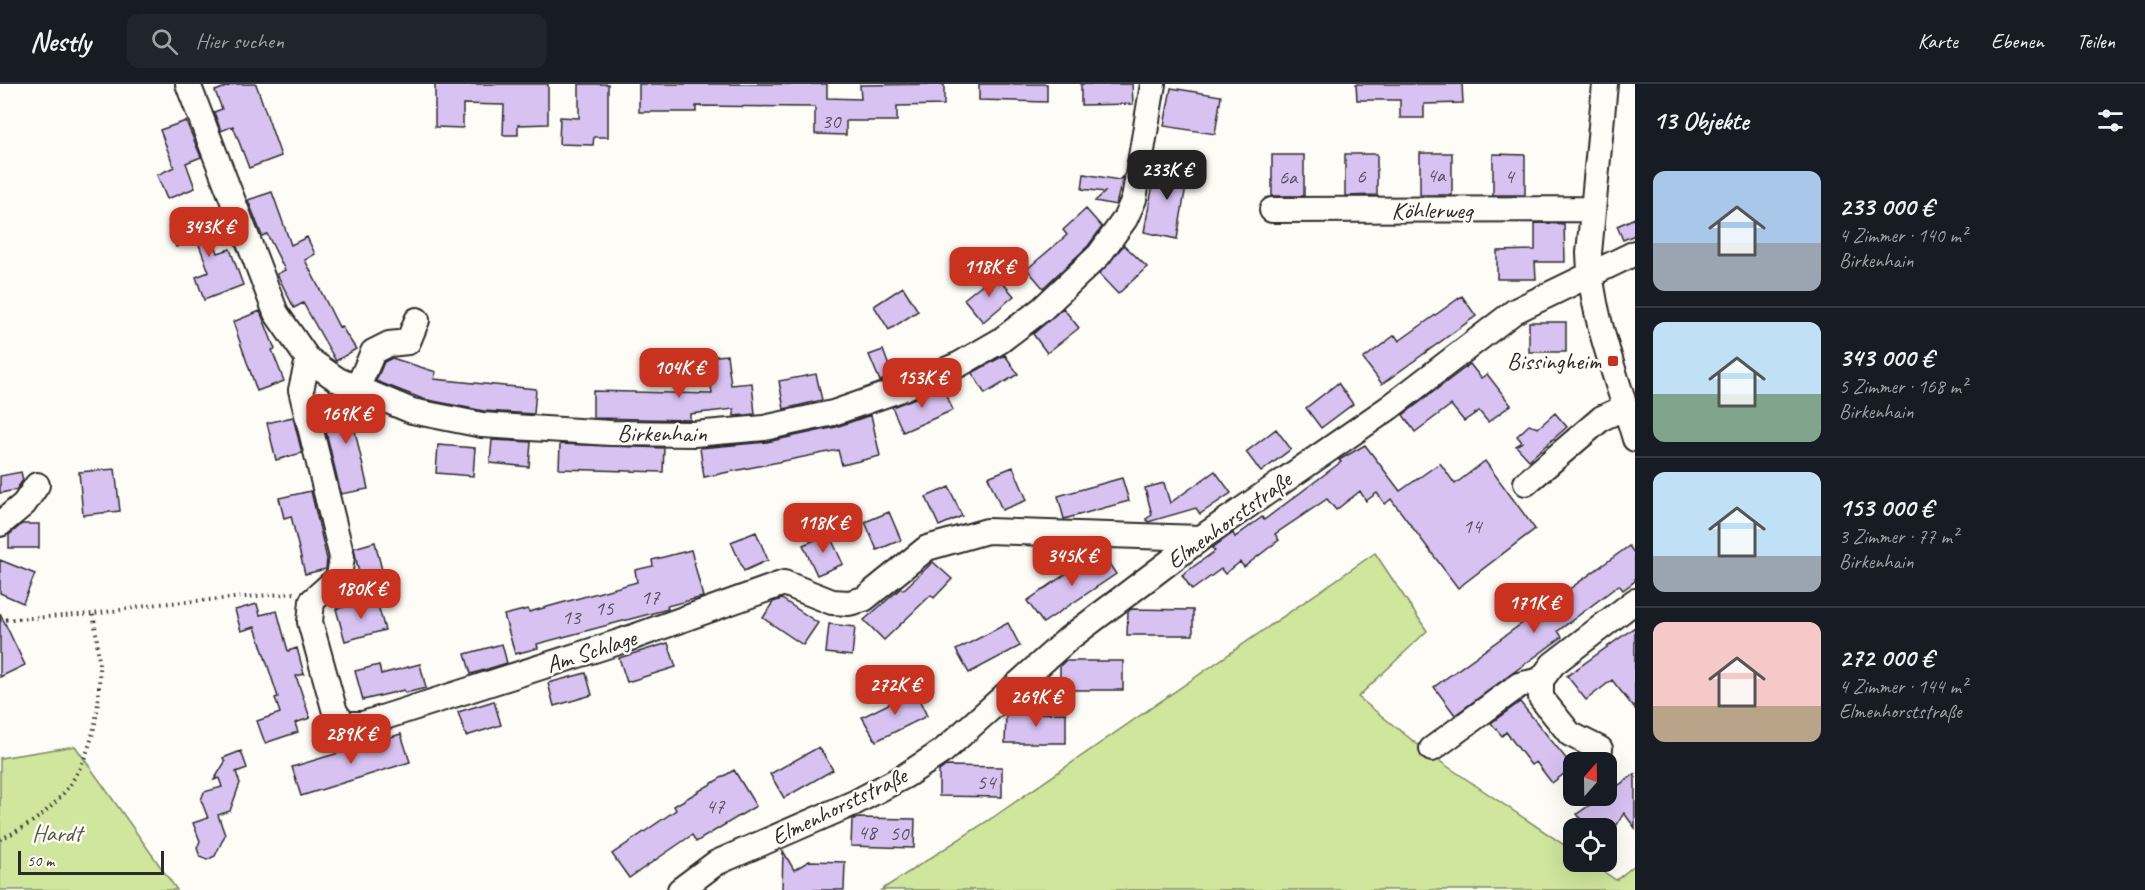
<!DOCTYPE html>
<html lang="de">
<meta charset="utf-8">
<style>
body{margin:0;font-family:Caveat,sans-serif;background:#20242c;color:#f1f3f6;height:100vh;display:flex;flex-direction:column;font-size:22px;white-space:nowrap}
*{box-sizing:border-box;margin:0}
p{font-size:20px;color:#9ea1a6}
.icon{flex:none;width:33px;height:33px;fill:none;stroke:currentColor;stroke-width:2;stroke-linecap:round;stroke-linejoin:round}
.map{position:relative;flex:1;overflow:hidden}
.panel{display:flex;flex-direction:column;background:#171b24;width:510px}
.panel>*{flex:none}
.needle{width:39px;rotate:20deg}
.buttons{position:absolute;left:1563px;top:668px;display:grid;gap:12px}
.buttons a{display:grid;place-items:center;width:54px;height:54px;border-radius:12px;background:#171b24;box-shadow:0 6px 24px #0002;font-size:30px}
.scale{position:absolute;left:18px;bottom:15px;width:146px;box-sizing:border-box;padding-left:6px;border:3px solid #2b2b2b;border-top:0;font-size:16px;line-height:21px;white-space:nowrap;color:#2b2b2b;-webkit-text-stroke:4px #fdfcf7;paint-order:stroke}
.price{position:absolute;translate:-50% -51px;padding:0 14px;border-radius:12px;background:#c8321e;color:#fff;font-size:20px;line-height:39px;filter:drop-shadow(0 2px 3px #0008)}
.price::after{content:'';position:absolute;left:50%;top:36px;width:18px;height:14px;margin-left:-9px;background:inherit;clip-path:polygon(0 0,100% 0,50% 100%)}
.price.selected{background:#222;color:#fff}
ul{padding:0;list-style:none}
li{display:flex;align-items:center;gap:18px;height:150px;padding:0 18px}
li+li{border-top:2px solid #363941}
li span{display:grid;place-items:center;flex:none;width:168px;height:120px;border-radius:12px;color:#555}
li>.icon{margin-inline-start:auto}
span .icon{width:72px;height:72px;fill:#fffc;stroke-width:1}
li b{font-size:26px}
h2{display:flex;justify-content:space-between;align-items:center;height:72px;padding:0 18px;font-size:26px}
header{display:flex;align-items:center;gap:36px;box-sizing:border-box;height:84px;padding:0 30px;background:#171b24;border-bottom:2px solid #363941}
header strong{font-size:28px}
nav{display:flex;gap:33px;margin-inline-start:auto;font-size:21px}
.search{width:420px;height:54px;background:#20242c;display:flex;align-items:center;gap:15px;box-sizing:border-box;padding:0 21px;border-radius:12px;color:#9ea1a6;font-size:22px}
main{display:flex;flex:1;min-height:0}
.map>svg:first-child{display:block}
.green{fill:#cfe69c;stroke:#7d8864;stroke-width:1.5}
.building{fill:#d7c2f2;stroke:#2b2b2b;stroke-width:1.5}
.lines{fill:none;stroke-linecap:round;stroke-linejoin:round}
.minor-casing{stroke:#2b2b2b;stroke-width:28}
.path{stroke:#2b2b2b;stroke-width:4;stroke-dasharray:1.5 4.5;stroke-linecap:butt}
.minor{stroke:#fdfcf7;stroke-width:24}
.poi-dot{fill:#c8321e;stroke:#fdfcf7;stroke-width:2}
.labels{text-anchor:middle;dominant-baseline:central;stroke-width:5;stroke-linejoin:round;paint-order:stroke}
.number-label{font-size:21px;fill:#56515d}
.street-label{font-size:24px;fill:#2b2b2b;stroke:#fdfcf7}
.poi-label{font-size:24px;fill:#2b2b2b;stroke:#fdfcf7;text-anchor:end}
.park-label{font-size:24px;fill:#545a47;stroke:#fdfcf7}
</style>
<header>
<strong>Nestly</strong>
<div class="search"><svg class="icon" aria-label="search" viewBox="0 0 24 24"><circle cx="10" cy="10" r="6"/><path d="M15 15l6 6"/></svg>Hier suchen</div>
<nav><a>Karte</a><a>Ebenen</a><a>Teilen</a></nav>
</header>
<main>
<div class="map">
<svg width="1635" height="806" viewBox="0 0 1635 806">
<rect width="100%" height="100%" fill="#fdfcf7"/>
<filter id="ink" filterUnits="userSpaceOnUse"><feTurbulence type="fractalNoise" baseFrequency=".0167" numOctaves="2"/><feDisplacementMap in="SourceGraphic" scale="12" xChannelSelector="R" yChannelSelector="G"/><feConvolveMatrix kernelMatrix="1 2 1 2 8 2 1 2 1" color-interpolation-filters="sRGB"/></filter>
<g filter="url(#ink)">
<path class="green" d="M1375,469L1427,547L1358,613L1432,672L1573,767L1574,777H1588L1616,796L1635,781V806H881L992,734Z
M75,662L177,806H0V674Z"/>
<path class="building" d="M234,0H256L281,72L249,84L233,42L221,47L214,28L222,25L215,7Z
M435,0H548V40L518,41V51H503L504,21L463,20V44L435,43Z
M579,0H608V53H594L593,61L559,60L560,33L579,34Z
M639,0H827V14L861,15L860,1L944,0V21L897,22V37H846V51L815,50V23L696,22V28H639Z
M979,0H1047V18L979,16Z
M1081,0H1132L1133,20L1081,21Z
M1356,0H1462L1463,19L1424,20V34H1400V16H1357Z
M1171,4L1221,12L1215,50L1164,42Z
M186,37L201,73L186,79L195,104L167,115L157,91L174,83L160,46Z
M1420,69H1452V111H1420Z
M1345,70H1377V111L1345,112Z
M1493,70L1525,71V111H1493Z
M1272,71H1304V112H1272Z
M1157,79L1189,84L1177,155L1144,148Z
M1084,90L1119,96L1123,92L1116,121L1095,117L1105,108L1082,105Z
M272,108L291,161L307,153L315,170L305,176L339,243L341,242L356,265L336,277L303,219L294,224L277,190L285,186L267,150L262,152L248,116Z
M1086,125L1102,143L1088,162L1043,204L1027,185L1067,151L1063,146Z
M205,131L218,169L230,165L243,201L204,216L196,193L209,188L197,155L176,163L169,143Z
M1635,134V151L1623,156L1617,142Z
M1535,139L1564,140L1565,178H1535L1536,195H1497V167L1535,166Z
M1124,161L1147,183L1118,210L1099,190Z
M995,190L1014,212L983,238L964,215Z
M903,203L918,227L889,246L874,222Z
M1462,212L1476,232L1382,300L1363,275L1395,251L1399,257Z
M1063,224L1079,244L1047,269L1033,250Z
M260,227L275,265L272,266L284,297L257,307L233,238Z
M1529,238H1566V268H1529Z
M883,266L893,293L880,297L869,271Z
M727,271L731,301L752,299L755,330L734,332V325L690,330V336L593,334V307L712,310L707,273Z
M1005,271L1018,290L985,310L972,289Z
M392,274L436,288L434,295L536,305L534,330L484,327L423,315L376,297L384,278Z
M1470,280L1481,294L1487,290L1511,321L1488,338L1479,327L1464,337L1451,321L1415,348L1403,331Z
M816,290L822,316L784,325L779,297Z
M1338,299L1353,320L1321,344L1306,324Z
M943,303L953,326L903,348L892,323Z
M356,319L363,322L368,344L355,347L368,405L341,410L321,327Z
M1555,329L1567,343L1529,376L1516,362L1522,358L1517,352L1529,341L1538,344Z
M871,331L880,372L842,381L838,366L704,393L700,364L767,358L836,343Z
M293,333L302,369L276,376L267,339Z
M1276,345L1291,365L1261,388L1246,368Z
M492,356L531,358L529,383L490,379Z
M560,360L664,364L663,388L559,385Z
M438,361L475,364L473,392L436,389Z
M1365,361L1400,407L1440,379L1455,400L1485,377L1535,445L1458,504L1391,415L1385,420L1377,409L1366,417L1360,407L1336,426L1327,415L1275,450L1279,456L1244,483L1240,478L1225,490L1221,485L1192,506L1182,491L1215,467L1212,464L1233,449L1235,453L1262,433L1264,436L1341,378L1339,376Z
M1013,383L1027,416L1002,426L988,393Z
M115,385L120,427L83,431L79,388Z
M1215,387L1231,409L1200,430L1196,424L1148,438L1146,435L1152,431L1145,404L1164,399L1170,419Z
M21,388L23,396L16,406L0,409V392Z
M1122,394L1129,417L1064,435L1058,412Z
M949,403L962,432L939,442L926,413Z
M311,407L327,475L326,485L305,490L291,432L284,434L279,414Z
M889,428L901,456L877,466L865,438Z
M22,440H39V464H9V451Z
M756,448L768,476L744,487L731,458Z
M829,450L843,480L817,491L803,461Z
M375,458L384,494L361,500L354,464Z
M1629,462L1635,470V497L1623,506L1619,501L1558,547L1562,553L1455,631L1434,603Z
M691,466L703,513L667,522L668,525L537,560L538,564L515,570L504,531L528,525L529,528L637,498L635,486L653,482L652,476Z
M1100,466L1116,490L1043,539L1027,517Z
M0,476L35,490L23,519L0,509Z
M933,478L952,495L934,514L931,511L884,556L864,536L901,504L903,506Z
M376,514L385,546L345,557L336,525Z
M782,515L818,539L803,561L763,534L773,518Z
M257,520L260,531L277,527L288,567L297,564L304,590L296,592L310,634L295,639L298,648L265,659L257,637L280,629L275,614L278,613L255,543L241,547L235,526Z
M1131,525L1193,526V551H1127L1128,528Z
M0,529L25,581L0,593Z
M1008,539L1020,562L969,589L956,566Z
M829,540L855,543L852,572L826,569Z
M1635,543V625L1612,596L1586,616L1567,592Z
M668,559L676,583L627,598L619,574Z
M502,560L507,579L471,590L465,570Z
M1065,577H1123V606H1060V582Z
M420,580L426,604L405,609L404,606L363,616L355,587L379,581L381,590Z
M586,589L592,611L554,622L548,599Z
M915,607L927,632L876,657L862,633Z
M494,617L501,641L466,652L458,628Z
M1520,618L1573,683L1552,699L1536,678L1531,681L1506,648L1502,652L1491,639Z
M1066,629V659H1005L1006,630Z
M401,650L410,678L301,712L292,683Z
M819,663L833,686L784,714L770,690Z
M241,667L247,684L236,688L240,699L230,727L218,731L225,751L215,772L207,776L200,773L197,764L200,757L193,739L208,734L201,716L204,708L222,703L219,694L214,696L225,678L223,674Z
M946,682L1002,683V713L939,712V687Z
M734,686L756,722L696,758L692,751L629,794L612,770L676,726L674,722Z
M1635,690V744L1624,729L1611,751L1606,744H1587L1577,730Z
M856,734L915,735L914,764L851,762L852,736Z
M783,767L794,786L809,777L845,778L844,806H782Z"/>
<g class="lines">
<defs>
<path id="minor" d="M188,0L276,229L308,275L338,296L412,327L482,341L611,349L694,350L764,344L833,329L899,306L960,280L1000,257L1042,225L1099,171L1125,135L1134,115L1153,0
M1605,0L1589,169C1590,229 1618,296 1635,355
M1272,126L1593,125
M308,275L301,306L342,473L339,493L312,517L310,538L335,628L344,640H363L622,557L784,499L832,518L849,519L864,515L927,464L987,447L1201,454
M357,305L373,268L389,260L408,258L417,236
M1526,399L1602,334L1626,323
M0,440L24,420L37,401
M1432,665L1519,601L1541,596
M1600,665L1570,650L1541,614V596L1553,580L1635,517
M680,806L716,779L854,719L905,692L943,667L1068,555L1201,454L1390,323L1515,227L1635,169"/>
</defs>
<use href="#minor" class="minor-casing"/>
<path class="path" d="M0,536L93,530L159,520L295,509
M0,755C96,715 110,623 93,530"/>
<use href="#minor" class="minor"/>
</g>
</g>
<rect class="poi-dot" x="1607" y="271" width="12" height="12" rx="3"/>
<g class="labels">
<g class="number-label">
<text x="831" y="37">30</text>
<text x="1436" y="91">4a</text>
<text x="1361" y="92">6</text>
<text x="1509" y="92">4</text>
<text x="1288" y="93">6a</text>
<text x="1472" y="442">14</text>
<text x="650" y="513">17</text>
<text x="604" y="524">15</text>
<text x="571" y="533">13</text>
<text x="986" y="698">54</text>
<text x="715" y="722">47</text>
<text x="867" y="748">48</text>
<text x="899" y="749">50</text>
</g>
<g class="street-label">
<text x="1432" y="126">Köhlerweg</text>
<text x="662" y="349">Birkenhain</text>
<text transform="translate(1229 436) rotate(-36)">Elmenhorststraße</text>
<text transform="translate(591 567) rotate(-18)">Am Schlage</text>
<text transform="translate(839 722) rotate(-26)">Elmenhorststraße</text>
</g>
<g class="poi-label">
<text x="1601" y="277">Bissingheim</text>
</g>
<g class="park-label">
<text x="57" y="749">Hardt</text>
</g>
</g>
</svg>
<div class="buttons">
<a><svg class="needle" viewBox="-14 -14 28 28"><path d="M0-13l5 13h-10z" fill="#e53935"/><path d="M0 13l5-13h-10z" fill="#9ea1a6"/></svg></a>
<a><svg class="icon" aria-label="locate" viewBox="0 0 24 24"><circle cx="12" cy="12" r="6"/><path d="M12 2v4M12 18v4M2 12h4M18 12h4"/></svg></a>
</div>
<div class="scale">50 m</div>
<b class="price selected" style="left:1167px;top:117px">233K €</b>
<b class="price" style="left:209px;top:174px">343K €</b>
<b class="price" style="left:989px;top:214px">118K €</b>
<b class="price" style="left:679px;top:315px">104K €</b>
<b class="price" style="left:922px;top:325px">153K €</b>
<b class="price" style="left:346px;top:361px">169K €</b>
<b class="price" style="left:823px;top:470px">118K €</b>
<b class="price" style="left:1072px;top:503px">345K €</b>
<b class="price" style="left:361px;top:536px">180K €</b>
<b class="price" style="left:1534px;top:550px">171K €</b>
<b class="price" style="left:895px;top:632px">272K €</b>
<b class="price" style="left:1036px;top:644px">269K €</b>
<b class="price" style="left:351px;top:681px">289K €</b>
</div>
<section class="panel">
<h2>13 Objekte<svg class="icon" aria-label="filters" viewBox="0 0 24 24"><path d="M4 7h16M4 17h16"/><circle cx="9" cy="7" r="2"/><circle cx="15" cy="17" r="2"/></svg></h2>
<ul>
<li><span style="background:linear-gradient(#a9c7e8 60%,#9aa5b1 0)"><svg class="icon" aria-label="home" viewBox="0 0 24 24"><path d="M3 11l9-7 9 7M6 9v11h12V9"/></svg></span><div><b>233 000 €</b><p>4 Zimmer · 140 m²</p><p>Birkenhain</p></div></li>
<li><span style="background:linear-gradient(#bfe0f5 60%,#7fa58c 0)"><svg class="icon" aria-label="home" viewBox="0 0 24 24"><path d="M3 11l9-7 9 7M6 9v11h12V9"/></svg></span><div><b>343 000 €</b><p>5 Zimmer · 168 m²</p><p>Birkenhain</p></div></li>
<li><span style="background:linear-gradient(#bfe0f5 70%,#9aa5b1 0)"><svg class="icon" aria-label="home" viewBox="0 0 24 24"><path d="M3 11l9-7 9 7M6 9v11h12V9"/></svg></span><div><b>153 000 €</b><p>3 Zimmer · 77 m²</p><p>Birkenhain</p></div></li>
<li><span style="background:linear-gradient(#f6c9c9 70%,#b9a48a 0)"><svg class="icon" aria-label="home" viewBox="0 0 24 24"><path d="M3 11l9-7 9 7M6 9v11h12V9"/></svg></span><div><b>272 000 €</b><p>4 Zimmer · 144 m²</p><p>Elmenhorststraße</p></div></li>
</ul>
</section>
</main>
